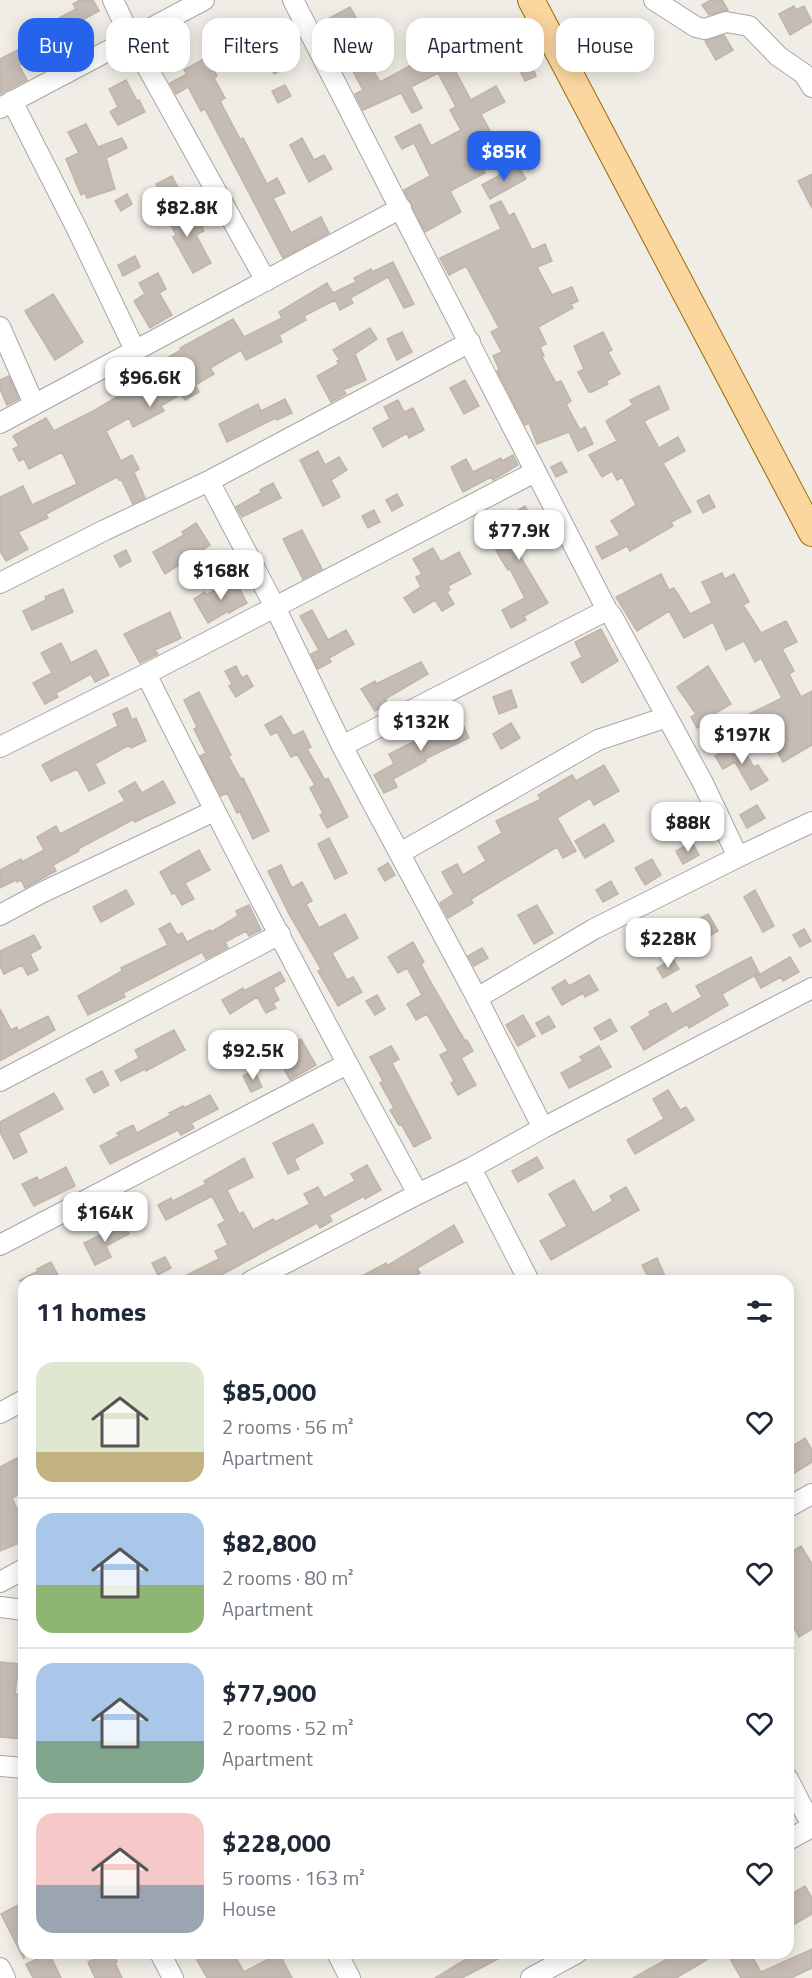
<!DOCTYPE html>
<meta charset="utf-8">
<style>
body{margin:0;font-family:"Titillium Web",sans-serif;background:#f2f2f3;color:#1f2937;height:100vh;display:flex;flex-direction:column;font-size:22px;white-space:nowrap}
*{box-sizing:border-box;margin:0}
p{font-size:20px;color:#747a83}
.icon{flex:none;width:33px;height:33px;fill:none;stroke:currentColor;stroke-width:2;stroke-linecap:round;stroke-linejoin:round}
.map{position:relative;flex:1;overflow:hidden}
.drawer{position:absolute;left:18px;top:1275px;width:776px;height:684px;display:flex;flex-direction:column;background:#fff;border-radius:18px;box-shadow:0 3px 15px #0003}
.drawer>*{flex:none}
.guide{position:absolute;left:18px;top:18px;width:777px;height:54px;display:flex;gap:12px}
.price{position:absolute;translate:-50% -51px;padding:0 14px;border-radius:12px;background:#fff;color:#222;font-size:20px;line-height:39px;filter:drop-shadow(0 2px 3px #0008)}
.price::after{content:'';position:absolute;left:50%;top:36px;width:18px;height:14px;margin-left:-9px;background:inherit;clip-path:polygon(0 0,100% 0,50% 100%)}
.price.on{background:#2563eb;color:#fff}
ul{padding:0;list-style:none}
li{display:flex;align-items:center;gap:18px;height:150px;padding:0 18px}
li+li{border-top:2px solid #e0e1e3}
li span{display:grid;place-items:center;flex:none;width:168px;height:120px;border-radius:18px;color:#555}
li>.icon{margin-inline-start:auto}
span .icon{width:72px;height:72px;fill:#fffc;stroke-width:1}
li b{font-size:26px}
h2{display:flex;justify-content:space-between;align-items:center;height:72px;padding:0 18px;font-size:26px}
.pill{padding:0 21px;border-radius:18px;background:#fff;box-shadow:0 3px 15px #0003;font-size:21px;line-height:54px}
.pill.on{background:#2563eb;color:#fff}
.map>svg:first-child{display:block}
.building{fill:#c5bcb5;stroke:#c1b4a8;stroke-width:1.5}
.lines{fill:none;stroke-linecap:round;stroke-linejoin:round}
.minor-casing{stroke:#a6a6a6;stroke-width:22}
.major-casing{stroke:#996c01;stroke-width:28}
.minor{stroke:#fff;stroke-width:20}
.major{stroke:#fbd69f;stroke-width:26}
</style>
<div class="map">
<svg width="812" height="1978" viewBox="0 0 812 1978">
<rect width="100%" height="100%" fill="#f0ede6"/>
<path class="building" d="M80,0H93L99,11L54,35L59,45L19,65L27,80L0,94V59L37,40L31,30L46,22L48,24L76,9L73,4Z
M711,0H722L728,10L709,15L702,5Z
M794,6L796,10L804,6L812,22L790,35L779,14Z
M350,7L358,21L332,35L324,21Z
M372,25L379,37L360,47L353,35Z
M436,25L447,46L464,37L473,54L452,65L471,100L496,86L505,102L481,114L490,131L469,142L485,173L450,191L461,212L425,232L404,190L430,176L414,143L402,149L395,137L420,124L431,146L461,130L450,110L456,107L438,73L411,87L422,108L412,113L401,93L363,110L355,94L363,90L350,66L366,57L380,82L423,59L412,38Z
M255,34L263,48L245,57L238,43Z
M724,35L733,50L716,60L705,41Z
M280,53L287,67L274,74L267,60Z
M207,57L217,76L214,78L225,98L220,101L240,139L243,138L267,184L277,178L285,193L273,198L291,233L321,217L329,233L283,258L205,109L201,111L188,87L176,94L170,83L187,74L184,70Z
M532,66L536,76L525,81L520,71Z
M126,80L137,101L139,100L145,112L118,125L110,112L118,107L109,89Z
M285,85L291,96L278,103L272,91Z
M86,124L98,147L122,138L127,148L106,158L115,189L87,198L85,193L81,195L66,159L79,153L68,132Z
M302,138L314,160L324,155L332,169L309,182L290,145Z
M518,165L526,179L490,199L482,185Z
M812,174V208L798,181Z
M172,176L178,188L163,196L156,184Z
M127,194L132,204L121,211L115,201Z
M501,201L509,216L514,213L532,250L545,244L552,261L537,267L552,295L572,287L578,301L571,304L573,308L538,327L546,344L540,347L544,356L542,357L556,383L561,381L571,401L566,404L580,430L585,427L593,444L578,451L569,432L537,444L529,423L525,425L497,371L499,369L493,356L502,352L491,332L499,328L466,266L449,275L440,258L501,229L490,206Z
M175,202L187,226L199,220L204,231L196,235L211,263L193,273L173,237L176,235L162,208Z
M135,256L140,267L123,276L118,265Z
M393,262L414,304L404,308L388,277L350,298L353,303L340,310L335,300L304,316L306,320L279,335L282,342L246,360L241,350L210,368L214,374L195,385L199,392L185,400L181,394L161,406L164,411L133,427L129,418L106,431L121,461L132,455L139,469L134,472L145,498L133,504L121,479L119,480L117,477L46,514L48,518L18,532L28,549L6,561L0,551V497L23,486L32,505L77,484L62,452L29,469L24,459L19,461L13,449L19,446L13,436L46,418L54,431L95,410L117,397L111,386L130,377L128,374L147,363L150,368L181,350L180,348L233,319L244,337L282,318L279,312L327,283L333,293L356,282L354,278L371,269L372,272Z
M158,273L166,289L159,293L172,315L150,328L134,301L145,294L139,283Z
M53,294L83,342L55,360L25,311Z
M370,328L377,339L355,354L366,380L343,390L346,394L331,402L317,376L339,364L337,361L340,360L333,350Z
M402,332L412,352L397,360L387,339Z
M603,332L612,350L608,352L620,374L606,381L608,384L592,392H589L578,372L584,369L574,346Z
M9,376L19,399L7,405L0,389V380Z
M465,380L479,406L464,414L450,388Z
M659,386L669,409L644,421L659,448L678,437L685,451L663,463L691,512L671,522L673,526L630,551L627,546L602,559L596,547L620,535L611,521L636,505L622,477L617,480L612,471L602,477L589,455L617,441L606,421L633,405L630,400Z
M285,399L292,413L277,420L276,418L227,442L219,424L258,404L261,411Z
M398,400L404,412L413,408L424,430L409,438L407,433L383,447L373,428L390,419L384,407Z
M318,451L325,465L339,457L347,470L331,480L340,497L323,506L300,460Z
M513,455L518,465L493,480L491,477L463,492L451,467L466,459L473,472L501,458L502,461Z
M561,462L567,472L556,477L551,467Z
M273,483L281,498L242,517L236,507L262,492L260,490Z
M397,494L403,505L392,511L386,500Z
M709,495L715,507L703,513L697,501Z
M525,506L530,516L534,514L540,524L536,526L542,537L517,551L548,603L524,616L526,620L511,628L502,610L525,598L510,569L508,570L499,556L487,531L511,517L510,515Z
M374,510L380,522L368,528L362,516Z
M196,523L210,545L165,574L153,552L184,535L182,532Z
M302,530L322,569L303,579L283,539Z
M433,548L441,562L459,552L471,574L448,586L450,590L447,592L454,604L442,611L435,600L414,613L404,598L421,587L416,577L422,574L413,559Z
M126,550L131,561L120,567L114,556Z
M722,573L725,579L734,574L749,602L743,605L761,633L786,621L797,642L782,649L794,671L789,674L801,697L812,691V745L783,762L760,721L752,725L747,715L782,698L761,658L755,662L744,641L726,650L713,622L684,638L669,611L637,631L616,597L661,574L669,590L674,588L690,614L712,603L702,582Z
M235,580L247,603L229,613L228,611L208,623L194,599L205,592L206,595Z
M63,589L73,612L32,630L23,611L46,600L45,597Z
M312,610L328,640L346,630L354,644L329,658L331,662L318,669L311,654L319,650L300,616Z
M170,612L181,638L155,650L158,654L140,663L124,634Z
M601,629L618,661L582,683L571,663L582,657L575,642Z
M61,643L71,663L96,650L109,675L95,682L91,674L56,693L58,697L45,704L33,683L52,673L41,653Z
M421,662L428,674L385,699L388,704L375,711L361,689L375,681L376,684Z
M236,666L242,678L247,675L253,686L236,697L229,686L232,684L225,671Z
M708,666L731,704L714,714L716,717L697,728L691,717L696,714L677,687Z
M511,690L517,707L499,714L493,697Z
M199,692L231,755L228,756L241,779L243,778L269,831L253,839L240,812L237,813L227,793L221,796L200,756L206,753L194,729L197,727L184,700Z
M127,708L132,720L136,718L146,741L131,748L129,745L95,764L105,783L89,791L77,769L51,781L42,765L118,726L113,714Z
M281,716L293,736L303,731L311,747L307,749L325,780L328,778L348,817L327,828L320,815L323,813L310,788L315,785L297,754L291,757L277,732L271,735L265,725Z
M460,718L469,738L425,759L426,761L393,779L397,787L384,793L374,775L394,764L389,754Z
M511,723L520,738L501,749L493,734Z
M739,742L754,767L758,765L768,780L751,790L735,762L723,769L715,756Z
M604,765L619,791L594,805L590,798L557,818L576,851L563,858L557,847L471,899L473,903L448,918L440,903L454,894L442,872L457,864L463,875L486,861L478,847L502,833L496,821L541,799L538,795L572,775L576,781Z
M163,781L175,803L135,822L134,819L78,849L79,851L53,865L56,871L25,888L21,880L17,882L16,880L0,888V870L21,859L22,862L44,850L37,837L56,826L60,834L125,801L119,791L135,782L142,793Z
M757,805L765,818L747,828L740,815Z
M604,824L614,841L585,858L575,841Z
M329,838L347,873L335,879L318,844Z
M692,842L699,855L683,864L676,851Z
M199,850L210,870L185,883L194,899L182,905L175,893L172,894L160,872Z
M652,859L661,875L645,885L635,868Z
M388,863L395,875L385,881L378,869Z
M281,865L292,888L302,882L312,901L306,904L319,928L345,914L358,938L332,953L347,980L353,977L362,992L338,1006L318,971L321,969L289,914L268,871Z
M611,881L618,894L603,902L596,890Z
M126,890L134,904L101,922L93,907Z
M755,890L774,926L763,932L744,897Z
M249,905L261,930L249,936L246,931L225,942L228,948L206,959L202,952L123,993L125,997L88,1015L78,996L122,971L121,968L168,945L159,929L170,923L177,935L182,933L187,942L210,930L211,932L238,916L236,911Z
M537,905L553,933L534,944L518,915Z
M708,914L718,931L680,952L670,934Z
M804,929L811,941L800,947L793,935Z
M34,935L41,948L30,954L38,970L28,975L22,965L4,974L0,966V951Z
M413,942L424,962L421,964L430,981L465,1041L467,1040L473,1051L461,1058L476,1085L458,1095L451,1083L454,1081L440,1055L448,1051L427,1014L416,1020L407,1004L422,995L407,968L398,973L388,957Z
M482,948L488,958L474,966L468,956Z
M751,957L759,973L722,994L728,1005L689,1028L687,1024L644,1050L631,1027L651,1015L649,1012L666,1003L672,1014L702,997L696,986Z
M790,957L799,972L783,981L781,977L761,988L755,977Z
M673,959L679,969L663,978L657,968Z
M280,972L285,981L273,988L279,1000L273,1003L276,1008L266,1013L257,997L230,1014L222,1000L243,988L244,991Z
M589,975L598,990L585,997L583,993L562,1005L552,988L565,980L569,986Z
M377,995L385,1009L375,1015L366,1001Z
M0,1009L11,1030L17,1027L18,1031L48,1016L55,1030L0,1061Z
M523,1015L535,1036L518,1046L506,1025Z
M549,1016L555,1027L542,1034L536,1023Z
M610,1019L617,1031L601,1040L594,1028Z
M174,1030L185,1050L146,1071L145,1069L121,1081L115,1071L139,1058L135,1050Z
M301,1039L316,1065L290,1080L276,1053Z
M391,1046L399,1059L392,1063L431,1138L414,1147L401,1124L399,1125L390,1110L394,1108L380,1083L383,1081L370,1057Z
M599,1046L611,1067L569,1088L561,1073L583,1061L580,1057Z
M254,1070L262,1087L251,1092L243,1076Z
M102,1071L109,1085L94,1093L86,1079Z
M668,1090L680,1110L686,1107L694,1120L635,1154L627,1140L664,1119L653,1099Z
M54,1093L63,1109L18,1133L27,1152L14,1159L0,1132V1122Z
M210,1095L218,1109L191,1123L194,1128L181,1135L178,1130L110,1164L100,1146L119,1136L117,1133L133,1125L137,1133L171,1115L169,1113L183,1106L184,1108Z
M313,1124L323,1143L294,1159L299,1169L288,1174L273,1143Z
M537,1157L543,1168L518,1182L512,1171Z
M244,1158L253,1177L227,1190L239,1214L243,1212L253,1230L273,1219L275,1222L310,1204L304,1194L318,1187L324,1198L355,1181L351,1174L367,1165L381,1190L365,1199L364,1196L329,1215L332,1221L320,1228L317,1223L210,1281H175L219,1259L215,1251L228,1245L218,1225L225,1221L212,1196L166,1220L158,1205L171,1198L173,1201L206,1184L204,1181Z
M66,1167L75,1186L34,1206L22,1184L37,1177L39,1181Z
M574,1180L593,1213L613,1201L610,1196L626,1187L639,1210L551,1260L540,1241L567,1226L549,1194Z
M124,1223L129,1234L106,1246L111,1257L95,1265L84,1243Z
M454,1225L463,1242L417,1268L420,1273L406,1281H353L386,1263L387,1266Z
M165,1257L171,1268L158,1275L152,1263Z
M657,1258L667,1281H650L642,1265Z
M51,1262L61,1281H19L38,1271L37,1269Z
M805,1438L812,1450V1462L788,1477V1449Z
M17,1458L24,1473V1492L12,1498L24,1523V1541L0,1551V1467Z
M801,1546L812,1564V1629L799,1637L788,1617V1554Z
M0,1662L19,1664L15,1694H24V1739L0,1737Z
M805,1886L812,1898V1914L788,1928V1896Z
M20,1904L24,1911V1959L1,1914Z
M812,1949V1968L791,1978H741L727,1953H750L761,1972Z
M49,1953L61,1978H33L26,1964Z
M106,1953H113L117,1962L115,1963L122,1978H95L88,1962Z
M193,1953H233L244,1972L279,1953L292,1978H207Z
M476,1953H509L462,1978H435Z
M678,1953H718L676,1978H633Z"/>
<g class="lines">
<defs>
<path id="minor" d="M113,0L131,38L266,281
M293,0C398,203 501,408 607,610L612,616L703,783L738,857
M654,0L696,27L705,29L726,22L749,26L778,56L804,74L812,87
M12,101L77,229L135,350
M0,108L204,0
M0,327L34,404
M0,423L401,208
M209,481L275,607L342,746L477,998L543,1128
M0,583L105,530L209,481L470,342
M146,674C233,849 324,1022 418,1194
M342,746L607,610
M0,747L146,674L535,472
M400,853L598,740L667,717
M0,915L41,893L214,811
M477,998L594,929L738,857L812,822
M0,1081L280,934
M471,1168L529,1281
M0,1245L347,1064
M251,1281L418,1194L471,1168L543,1128L812,988
M0,1413L24,1400
M788,1507L812,1494
M0,1582L24,1569
M0,1607L24,1610
M0,1766L24,1768
M788,1779L812,1826
M788,1840L812,1827
M160,1953L173,1978
M337,1953L350,1978
M0,1968L5,1978
M531,1978L577,1953"/>
<path id="major" d="M531,0L812,533"/>
</defs>
<use href="#minor" class="minor-casing"/>
<use href="#major" class="major-casing"/>
<use href="#minor" class="minor"/>
<use href="#major" class="major"/>
</g>
</svg>
<b class="price on" style="left:504px;top:182px">$85K</b>
<b class="price" style="left:187px;top:238px">$82.8K</b>
<b class="price" style="left:150px;top:408px">$96.6K</b>
<b class="price" style="left:519px;top:561px">$77.9K</b>
<b class="price" style="left:221px;top:601px">$168K</b>
<b class="price" style="left:421px;top:752px">$132K</b>
<b class="price" style="left:742px;top:765px">$197K</b>
<b class="price" style="left:688px;top:853px">$88K</b>
<b class="price" style="left:668px;top:969px">$228K</b>
<b class="price" style="left:253px;top:1081px">$92.5K</b>
<b class="price" style="left:105px;top:1243px">$164K</b>
<div class="guide">
<a class="pill on">Buy</a>
<a class="pill">Rent</a>
<a class="pill">Filters</a>
<a class="pill">New</a>
<a class="pill">Apartment</a>
<a class="pill">House</a>
</div>
<section class="drawer">
<h2>11 homes<svg class="icon" aria-label="filters" viewBox="0 0 24 24"><path d="M4 7h16M4 17h16"/><circle cx="9" cy="7" r="2"/><circle cx="15" cy="17" r="2"/></svg></h2>
<ul>
<li><span style="background:linear-gradient(#dfe7d0 75%,#c2b280 0)"><svg class="icon" aria-label="home" viewBox="0 0 24 24"><path d="M3 11l9-7 9 7M6 9v11h12V9"/></svg></span><div><b>$85,000</b><p>2 rooms · 56 m²</p><p>Apartment</p></div><svg class="icon" aria-label="heart" viewBox="0 0 24 24"><path d="M12 20l-8-8c-3-5 5-10 8-4 3-6 11-1 8 4z"/></svg></li>
<li><span style="background:linear-gradient(#a9c7e8 60%,#8fb573 0)"><svg class="icon" aria-label="home" viewBox="0 0 24 24"><path d="M3 11l9-7 9 7M6 9v11h12V9"/></svg></span><div><b>$82,800</b><p>2 rooms · 80 m²</p><p>Apartment</p></div><svg class="icon" aria-label="heart" viewBox="0 0 24 24"><path d="M12 20l-8-8c-3-5 5-10 8-4 3-6 11-1 8 4z"/></svg></li>
<li><span style="background:linear-gradient(#a9c7e8 65%,#7fa58c 0)"><svg class="icon" aria-label="home" viewBox="0 0 24 24"><path d="M3 11l9-7 9 7M6 9v11h12V9"/></svg></span><div><b>$77,900</b><p>2 rooms · 52 m²</p><p>Apartment</p></div><svg class="icon" aria-label="heart" viewBox="0 0 24 24"><path d="M12 20l-8-8c-3-5 5-10 8-4 3-6 11-1 8 4z"/></svg></li>
<li><span style="background:linear-gradient(#f6c9c9 60%,#9aa5b1 0)"><svg class="icon" aria-label="home" viewBox="0 0 24 24"><path d="M3 11l9-7 9 7M6 9v11h12V9"/></svg></span><div><b>$228,000</b><p>5 rooms · 163 m²</p><p>House</p></div><svg class="icon" aria-label="heart" viewBox="0 0 24 24"><path d="M12 20l-8-8c-3-5 5-10 8-4 3-6 11-1 8 4z"/></svg></li>
</ul>
</section>
</div>
